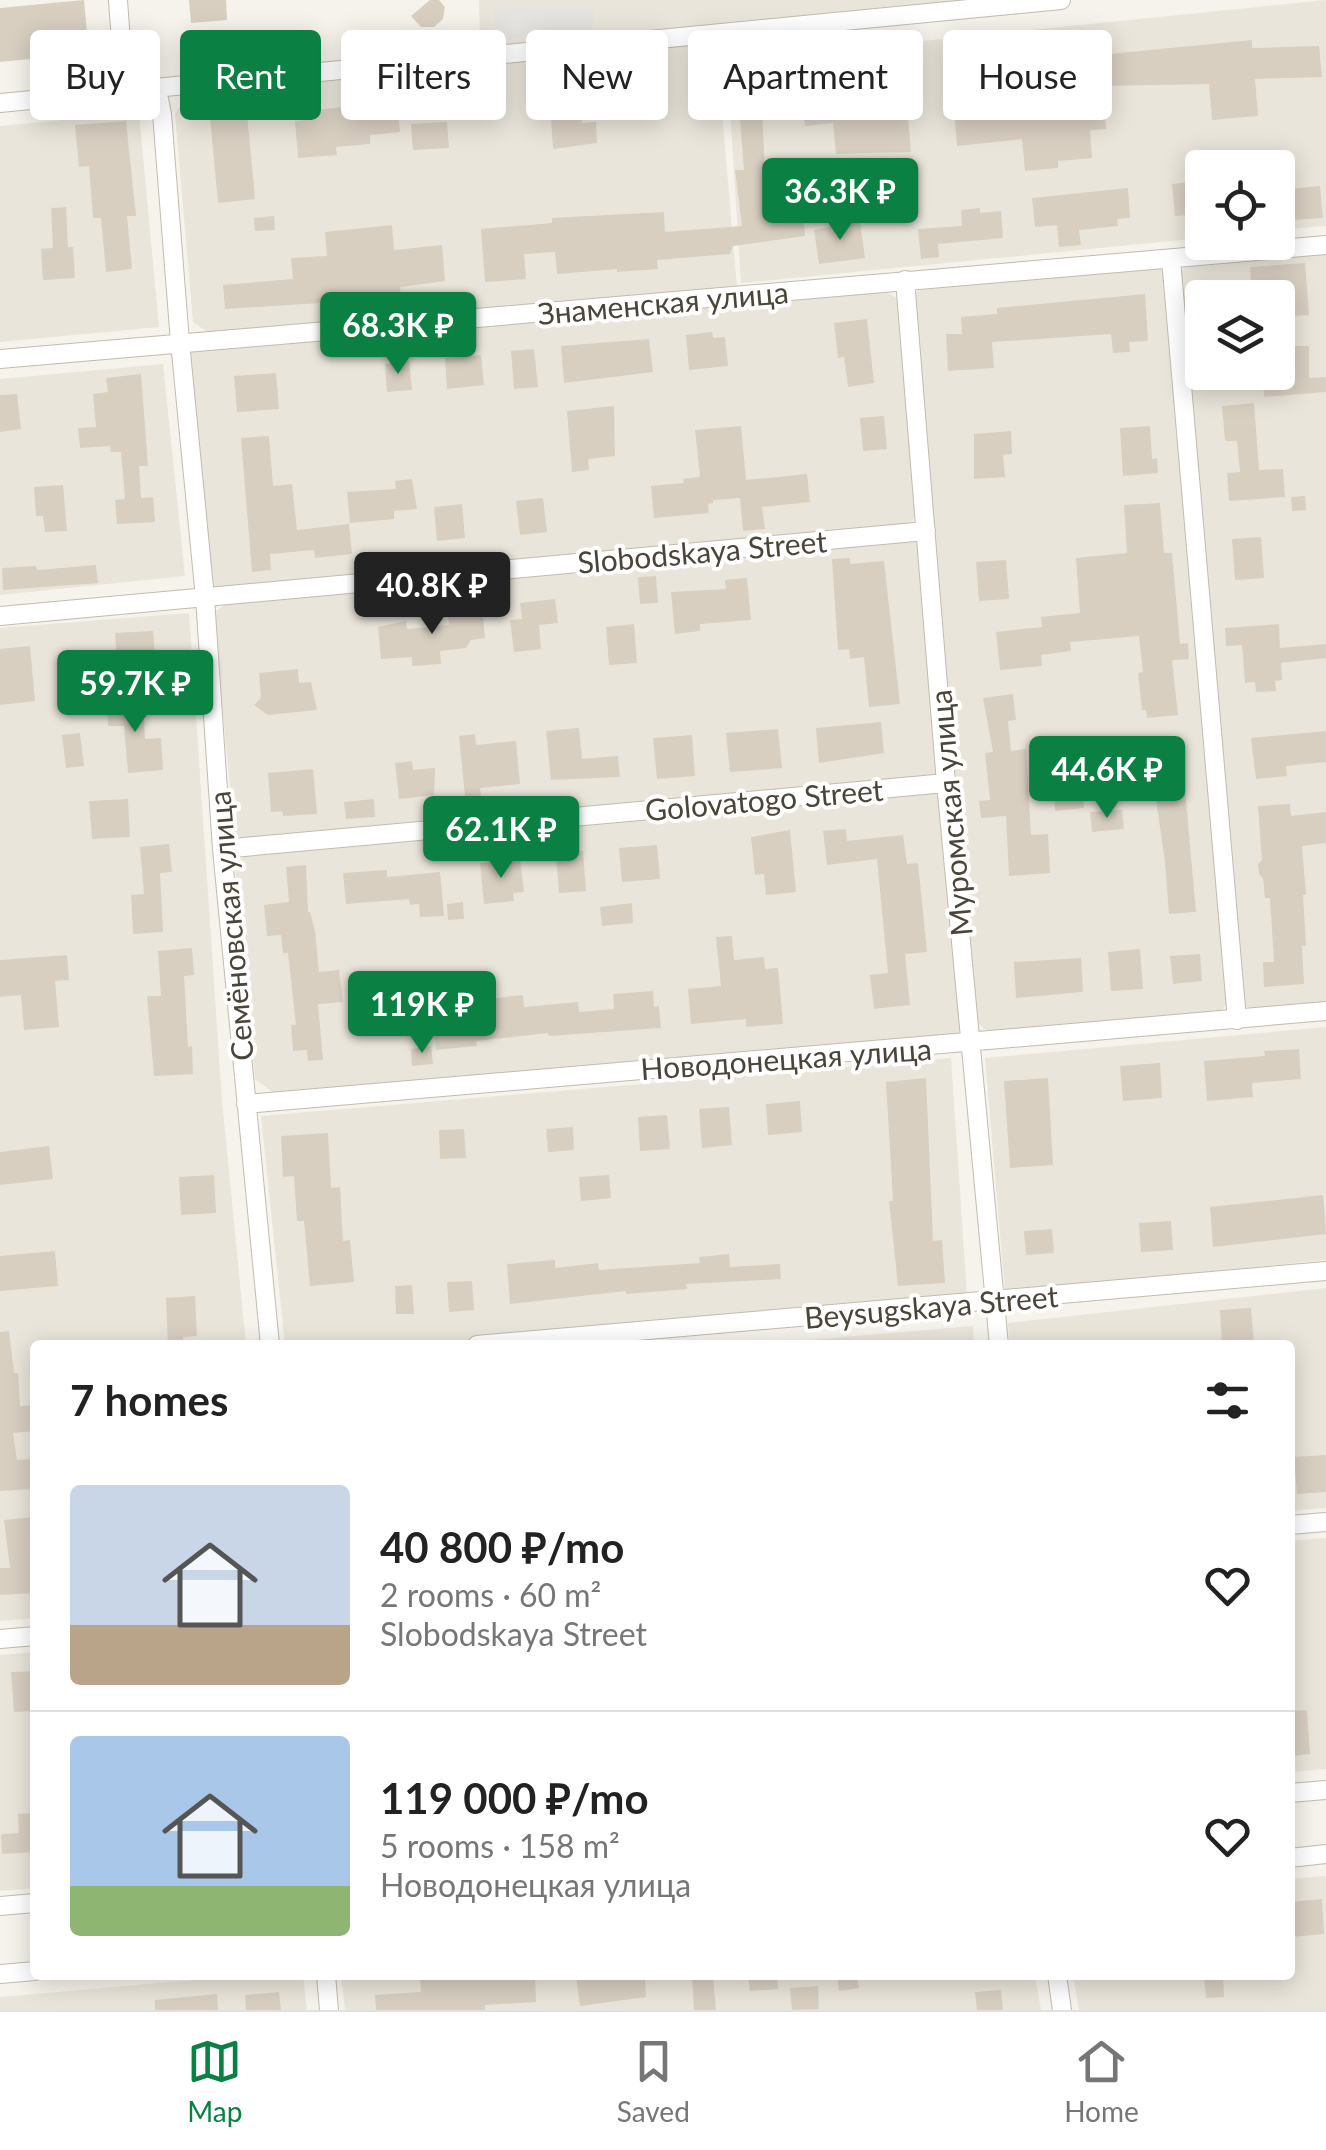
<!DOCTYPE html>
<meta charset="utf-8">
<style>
body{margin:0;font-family:Lato,sans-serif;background:#f6f6f6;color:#222;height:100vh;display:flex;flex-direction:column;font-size:38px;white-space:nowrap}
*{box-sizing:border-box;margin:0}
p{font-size:32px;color:#767676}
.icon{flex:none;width:55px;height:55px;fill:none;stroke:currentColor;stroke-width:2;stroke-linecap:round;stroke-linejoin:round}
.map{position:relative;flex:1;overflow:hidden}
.details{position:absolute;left:30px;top:1340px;width:1265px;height:640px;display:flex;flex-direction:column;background:#fff;border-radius:10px;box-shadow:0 5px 25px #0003}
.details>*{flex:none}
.banner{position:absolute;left:30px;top:30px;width:1268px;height:90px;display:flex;gap:20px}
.buttons{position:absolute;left:1185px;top:150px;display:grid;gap:20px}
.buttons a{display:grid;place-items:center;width:110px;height:110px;border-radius:10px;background:#fff;box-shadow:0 5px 25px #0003;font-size:50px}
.price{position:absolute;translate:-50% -85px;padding:0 22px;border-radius:10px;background:#0b8043;color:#fff;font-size:32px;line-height:65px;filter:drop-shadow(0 2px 5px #0008)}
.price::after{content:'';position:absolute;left:50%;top:60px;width:30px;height:22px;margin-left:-15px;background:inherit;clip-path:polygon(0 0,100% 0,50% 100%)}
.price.active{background:#222;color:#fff}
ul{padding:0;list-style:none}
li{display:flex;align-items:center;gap:30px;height:250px;padding:0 40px}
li+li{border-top:2px solid #e0e0e0}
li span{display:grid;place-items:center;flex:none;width:280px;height:200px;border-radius:10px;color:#555}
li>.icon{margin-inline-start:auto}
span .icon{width:120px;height:120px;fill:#fffc;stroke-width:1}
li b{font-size:42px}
h2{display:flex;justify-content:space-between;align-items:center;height:120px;padding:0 40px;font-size:42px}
.chip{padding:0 35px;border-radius:10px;background:#fff;box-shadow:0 5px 25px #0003;font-size:35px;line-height:90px}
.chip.active{background:#0b8043;color:#fff}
.dock{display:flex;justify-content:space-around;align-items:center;height:140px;border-top:2px solid #e0e0e0;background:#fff;font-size:28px;color:#767676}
.dock a{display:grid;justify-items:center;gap:5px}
.dock .active{color:#0b8043}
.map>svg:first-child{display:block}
.residential{fill:#eae5da;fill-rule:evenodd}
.parking{fill:#e5e3e0}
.building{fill:#d8cfc1}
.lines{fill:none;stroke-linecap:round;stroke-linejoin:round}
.street-casing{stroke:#c2bbae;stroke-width:20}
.street{stroke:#fff;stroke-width:18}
.labels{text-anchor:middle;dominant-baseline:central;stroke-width:8;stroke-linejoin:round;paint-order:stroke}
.street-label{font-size:30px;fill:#4b4439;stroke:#fff}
</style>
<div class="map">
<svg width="1326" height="2010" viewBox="0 0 1326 2010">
<rect width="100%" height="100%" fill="#f6f3ec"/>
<path class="residential" d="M479,0H991L480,48Z
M1326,0V226L1278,230V168H1202V238L741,283L727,61Z
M716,41L737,288L209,333L193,322L175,114L188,91Z
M139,113L159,327L0,342V126Z
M1326,250V1004L1252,1010L1245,1006L1242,996L1179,276L1188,262ZM1202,298H1278V372H1202Z
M1160,264L1168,274L1228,1002L1220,1013L994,1032L984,1029L977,1021L911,305L915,293L927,285Z
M881,289L897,298L919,511L912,521L902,525L213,591L190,349Z
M163,364L185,576L0,595V379Z
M900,539L915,542L920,548L937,775L242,839L235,836L213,613L232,600Z
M189,613L222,1100L246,1345H35V1618L0,1621V628Z
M940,788L960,1035L275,1094L255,1079L235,866L248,852Z
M1326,1027V1260L1005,1292L985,1058Z
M951,1058L967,1295L412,1345H285L261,1116Z
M1326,1288V1508L1290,1511V1345H1010L1008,1323Z
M973,1326L974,1345H749Z
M1326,1538V1769L1290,1772V1541Z
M35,1652V1888L0,1891V1655Z
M1326,1876V2010H1079L1073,1975H1290V1879Z
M251,1975H303L307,2010H0V1997Z
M341,1975H1035L1041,2010H345Z"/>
<path class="parking" d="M593,8V37L495,38L494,9Z"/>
<path class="building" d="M84,0L89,53L0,62V8Z
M189,0H226L227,20L191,23Z
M430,0H439L445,7L443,19L434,27H421L411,16Z
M1057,32L1058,48L1108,45L1109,54L1252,40V48L1319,46L1322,77L1255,79L1258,116L1212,120L1209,84L1103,86L1106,129L1090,130L1092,158L1058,161V168L1025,171L1022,139L957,146L949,46L1006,42V37Z
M902,53L911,152L836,154L833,123L805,126L802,91L831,88L833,109L875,105L870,56Z
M760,68L766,194L802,191L805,236L733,246L730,254L657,260L658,269L617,272V269L557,274L555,252L524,254L526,279L485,282L481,229L552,223V218L664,212L665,232L742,226L735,170H744L736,69Z
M580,100L582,123L596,122L597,143L553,149L550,102Z
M397,101L400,132L370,135V144L336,147L337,155L298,158L295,121L307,120V111Z
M246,103L255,199L218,203L209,106Z
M126,121L136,216H127L132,269L106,272L101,218H93L89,166L79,167L75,125Z
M447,122L449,148L413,150L411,124Z
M1199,181L1202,214L1175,216L1172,184Z
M1320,186L1323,218L1292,220L1287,214L1278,215V190Z
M1128,188L1130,218L1117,219L1118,226L1079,230L1081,245L1059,247L1057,225L1035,227L1032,198Z
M66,207L68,247H73L75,278L43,280L41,249L53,248L51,208Z
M980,208V213L1001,211L1003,238L938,244L939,257L921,259L918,229L962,226L961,210Z
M274,216L275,230L255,231L254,218Z
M860,221L865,258L819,264L814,230Z
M392,225L394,250L442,245L445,281L400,287L401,298L225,309L223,285L293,279L291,258L327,256L325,232Z
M1305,263L1309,315L1291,316L1289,296L1252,298L1250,267Z
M1145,294L1148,341L1129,342L1130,352L1113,353L1111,334L992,342L994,368L948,371L946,334H962L961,317L997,314V308Z
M867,319L874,383L848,387L844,357L838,358L834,323Z
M712,332L713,338L725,337L728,366L689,370L686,335Z
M649,339L653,372L564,383L561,346Z
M1278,346H1309V378L1326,377V392L1264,397L1263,381L1279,380Z
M534,349L538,387L514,389L511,351Z
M481,355L484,385L447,389L445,358Z
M409,361L412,390L387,392L385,364Z
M276,373L279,409L237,412L234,376Z
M141,374L148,466H139L141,498L153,497L155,522L117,524L115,500L125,499L121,452H111L110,446L80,448L78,428L96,427L93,394L108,392L106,378Z
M17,394L21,429L0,432V395Z
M1254,403L1259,470L1283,469L1285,497L1229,501L1227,473L1240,472L1237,441H1225L1222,406Z
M614,406L615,456L588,459L589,470L572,472L567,411Z
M884,416L887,449L863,451L860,418Z
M741,426L746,480L807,474L810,502L762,507L765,529L743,531L740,498L713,500V503L708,504L709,513L654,518L651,486L684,483L683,479L700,477L695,430Z
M1150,426L1152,459L1157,458L1158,473L1123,476L1120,428Z
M1011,431L1012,454L1003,455L1005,477L974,479V434Z
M269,436L273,486L292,484L297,530L349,524L352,554L315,558L314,550L270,554L271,570L252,572L241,438Z
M412,479L417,509L394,511V519L350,523L347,492L396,489L395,481Z
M63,485L67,531L45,532L43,516H36L34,487Z
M1305,496L1306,510L1292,511L1291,497Z
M543,498L547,532L520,535L516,501Z
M1160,503L1164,553H1172L1180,644L1188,643L1189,659L1172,660L1178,715L1147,718L1146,710H1142L1138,673L1143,672L1139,636L1070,642L1071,651L1041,655L1042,666L1000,670L996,632L1042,627L1041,617L1080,613L1076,558L1127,553L1124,505Z
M462,504L465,538L437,541L434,507Z
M1261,537L1264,578L1235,580L1232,539Z
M850,558V564L884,561L900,704L869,707L864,657L850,659L849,649L838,650L832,559Z
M1006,560L1009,599L979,601L976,562Z
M96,565L98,583L3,590L2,568L36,566L37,570Z
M656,576L658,603L640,604L638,577Z
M747,578L751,620L700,624V631L675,634L671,592L726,589L725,580Z
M555,599L558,623L539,625L541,649L514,652L510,620L522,619L520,603Z
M482,607L485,638L471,640L466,648L440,651L441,664L412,666V657L381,659L378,627L406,621L407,629L449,625L448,610Z
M634,624L637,663L609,665L606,627Z
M1279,624L1280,648L1326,644V658L1281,663L1282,680L1275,681L1276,691L1256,692L1255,682L1245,683L1242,645L1226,646L1225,628Z
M153,631L155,658L117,660L115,633Z
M30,646L35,701L0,705V649Z
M298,669L299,683L311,682L317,710L268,715L254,705L261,698L259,673Z
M1013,694L1016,720L1008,721L1011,751L1026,749L1031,835L1048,834L1050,873L1009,876L1006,816L981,818L979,801L990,800L985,753L993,752L983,698Z
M143,697L145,739L161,738L163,770L128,773L124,726H108L107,699Z
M881,722L884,753L819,763L816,728Z
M579,728L582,759L618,756L620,777L551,780L546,731Z
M778,729L782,768L730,772L726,733Z
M1326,731V762L1286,766L1287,776L1256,779L1251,738Z
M80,733L84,766L66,768L62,735Z
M475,734L476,745L516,741L520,784L480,788L482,805L466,806L459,736Z
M692,735L695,776L657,779L653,738Z
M1182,756L1196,912L1169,914L1165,862L1150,758Z
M412,761L413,770L435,768L434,795L399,799L395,763Z
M313,769L317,814L283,816L282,811L271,812L268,773Z
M1082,781L1084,808L1055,811L1054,793L1062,792L1061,783Z
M128,799L130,837L92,839L89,801Z
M374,799L375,817L346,819L344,802Z
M1290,804L1291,816L1326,812V843L1302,846L1306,895H1303L1306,946H1302L1304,984L1264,987L1263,962H1274L1270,898H1265L1263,878L1259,874L1258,864L1262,860L1258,806Z
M1122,810L1124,829L1092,832L1090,812Z
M846,829L847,841L903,835L907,864L918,863L927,952L905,954L910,1005L874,1009L870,975L888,973L877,859L827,865L823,831Z
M790,830L796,892L766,895L764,874L755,875L751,837Z
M576,839L577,851H583L586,891L559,893L555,840Z
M169,844L172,872L160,873L163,932L133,934L131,895L144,894L140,847Z
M657,845L660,879L622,882L619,848Z
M520,859L524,892L513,893L514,901L484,904L480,863Z
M306,865L308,912H310L315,931L319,972L339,970L343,1002L318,1004L323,1060L308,1061L307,1050L293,1051L291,1025H296L288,953H283L281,935L267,936L264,905L289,902L286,867Z
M387,870V877L440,872L444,916L420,917L419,904L410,905L409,899L346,904L343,873Z
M463,902L464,919L448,920L447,904Z
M632,903L633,923L602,926L600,907Z
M732,936L734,960L764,957L765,969L778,968L783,1024L746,1027V1019L691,1024L688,989L721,986L716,937Z
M192,948L194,975L184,976L188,1047L192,1046L193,1074L154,1076L147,996H161L158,951Z
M1140,949L1143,989L1111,991L1108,952Z
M1200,954L1202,981L1173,984L1170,956Z
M67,955L69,980L55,981L59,1027L24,1030L21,995L0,997V960Z
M1081,958L1083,992L1016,998L1014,962Z
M653,991L654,1007L659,1006L661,1028L549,1036L548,1033L476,1041L477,1046L436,1050L433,1013L487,1008L486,999L523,995L524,1007L578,1002L579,1012L614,1009L613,994Z
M431,1046L433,1064L412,1066L411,1049Z
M1299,1049L1301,1079L1252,1083L1253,1097L1207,1101L1204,1061L1265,1056L1264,1051Z
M1160,1063L1162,1098L1123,1101L1120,1066Z
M926,1078L933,1241L942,1240L945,1283L898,1286L889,1201H893L886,1082Z
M1048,1078L1053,1165L1010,1168L1004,1081Z
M800,1101L802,1132L768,1135L766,1104Z
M729,1107L732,1145L702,1148L699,1109Z
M667,1115L670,1149L640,1151L638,1117Z
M573,1127L574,1150L548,1152L546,1129Z
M464,1129L466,1158L440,1159L439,1130Z
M328,1133L331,1188L340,1187L343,1241L350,1240L354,1282L310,1286L304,1221H297L294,1176L283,1177L281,1136Z
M49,1146L53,1179L0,1185V1152Z
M214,1175L216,1213L181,1215L179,1177Z
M609,1175L611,1198L581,1201L579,1177Z
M1323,1195L1326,1234L1213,1247L1210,1207Z
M1171,1221L1173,1250L1141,1252L1139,1223Z
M1052,1229L1054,1253L1026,1255L1024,1231Z
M55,1251L58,1286L0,1291V1256Z
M729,1254L730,1267L780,1264L781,1279L686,1284L687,1289L626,1294V1291L510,1304L507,1264L555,1260V1268L598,1263L599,1270L700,1263L699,1257Z
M472,1281L474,1310L449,1312L447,1282Z
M412,1285L414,1314H396L395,1286Z
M195,1296L197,1336L183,1337L184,1345H168L166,1298Z
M1251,1308L1254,1345H1222L1220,1310Z
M9,1331L14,1373H18L20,1406L35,1405V1431L13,1433L17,1460L31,1459L32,1489L0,1491V1332Z
M1326,1455V1492L1297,1494L1294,1457Z
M32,1517L35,1593L0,1595V1568H10L4,1520Z
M35,1671V1711L14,1712L11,1672Z
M1307,1710L1310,1754L1290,1756V1711Z
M35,1813V1852L2,1854L1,1834L19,1833L18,1814Z
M1322,1899L1324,1934L1290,1937V1902Z
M420,1975H535L536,2002L485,2005V2010H376L375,1995L421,1992Z
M576,1975H604V1980L645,1977L646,1997L580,2006Z
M692,1975H713L716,2010H694Z
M748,1975H777L778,1989L750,1991Z
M837,1975H857L859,1988L839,1991Z
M1204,1975H1223L1224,1997L1206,1998Z
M818,1986L819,2009L792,2010L790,1988Z
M1001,1990L1003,2010H977L975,1992Z
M279,1992L281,2010H246L245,1995Z
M217,1994L218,2010H155V2000Z"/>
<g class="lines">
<defs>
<path id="street" d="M118,0L121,42L128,70L157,89
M157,89L162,114L180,342L205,598L222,849L270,1345
M0,103L1061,0
M1171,259L1237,1020
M905,280L946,783L999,1345
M0,359L1326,245
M0,616L926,531
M222,849L946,783
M246,1104L1326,1011
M477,1345L1326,1271
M1290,1525L1326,1522
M0,1639L35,1636
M1290,1793L1326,1790
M1290,1858L1326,1854
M0,1906L35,1903
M0,1974L35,1971
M326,1975L329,2010
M1057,1975L1062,2010"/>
</defs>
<use href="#street" class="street-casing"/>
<use href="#street" class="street"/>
</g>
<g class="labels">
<g class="street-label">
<text transform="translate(663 302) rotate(-5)">Знаменская улица</text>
<text transform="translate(702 551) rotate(-5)">Slobodskaya Street</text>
<text transform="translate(764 799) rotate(-5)">Golovatogo Street</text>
<text transform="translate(950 813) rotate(-95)">Муромская улица</text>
<text transform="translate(230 926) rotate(-95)">Семёновская улица</text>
<text transform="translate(786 1058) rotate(-4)">Новодонецкая улица</text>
<text transform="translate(931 1306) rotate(-5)">Beysugskaya Street</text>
</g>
</g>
</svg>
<div class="buttons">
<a><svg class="icon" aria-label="locate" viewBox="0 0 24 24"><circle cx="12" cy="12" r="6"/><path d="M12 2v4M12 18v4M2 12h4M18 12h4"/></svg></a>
<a><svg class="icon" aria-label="layers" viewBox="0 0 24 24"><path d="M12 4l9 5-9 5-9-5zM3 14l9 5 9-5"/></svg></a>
</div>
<b class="price" style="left:840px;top:243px">36.3K ₽</b>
<b class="price" style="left:398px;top:377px">68.3K ₽</b>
<b class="price active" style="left:432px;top:637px">40.8K ₽</b>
<b class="price" style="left:135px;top:735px">59.7K ₽</b>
<b class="price" style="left:1107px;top:821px">44.6K ₽</b>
<b class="price" style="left:501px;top:881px">62.1K ₽</b>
<b class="price" style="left:422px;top:1056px">119K ₽</b>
<div class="banner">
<a class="chip">Buy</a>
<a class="chip active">Rent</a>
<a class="chip">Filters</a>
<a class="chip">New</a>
<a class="chip">Apartment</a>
<a class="chip">House</a>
</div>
<section class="details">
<h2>7 homes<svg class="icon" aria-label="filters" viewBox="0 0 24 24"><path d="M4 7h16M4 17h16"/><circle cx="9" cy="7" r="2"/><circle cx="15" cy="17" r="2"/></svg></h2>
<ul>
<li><span style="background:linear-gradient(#c9d6e8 70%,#b9a48a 0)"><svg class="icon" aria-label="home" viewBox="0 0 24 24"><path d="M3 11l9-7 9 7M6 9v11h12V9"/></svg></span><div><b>40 800 ₽/mo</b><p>2 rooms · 60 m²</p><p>Slobodskaya Street</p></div><svg class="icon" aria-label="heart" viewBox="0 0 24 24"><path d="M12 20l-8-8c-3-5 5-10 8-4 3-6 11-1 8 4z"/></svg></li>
<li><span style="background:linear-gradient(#a9c7e8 75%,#8fb573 0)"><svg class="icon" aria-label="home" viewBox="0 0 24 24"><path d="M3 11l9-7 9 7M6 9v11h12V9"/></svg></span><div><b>119 000 ₽/mo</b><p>5 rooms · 158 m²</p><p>Новодонецкая улица</p></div><svg class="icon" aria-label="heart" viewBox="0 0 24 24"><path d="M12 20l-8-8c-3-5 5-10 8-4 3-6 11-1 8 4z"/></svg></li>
</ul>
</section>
</div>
<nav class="dock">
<a class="active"><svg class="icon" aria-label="map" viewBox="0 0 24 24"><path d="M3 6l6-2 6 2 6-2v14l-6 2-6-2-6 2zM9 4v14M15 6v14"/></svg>Map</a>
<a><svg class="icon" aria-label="saved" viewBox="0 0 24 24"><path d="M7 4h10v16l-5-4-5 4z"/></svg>Saved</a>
<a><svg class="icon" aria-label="home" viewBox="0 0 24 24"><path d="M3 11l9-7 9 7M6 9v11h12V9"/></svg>Home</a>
</nav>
